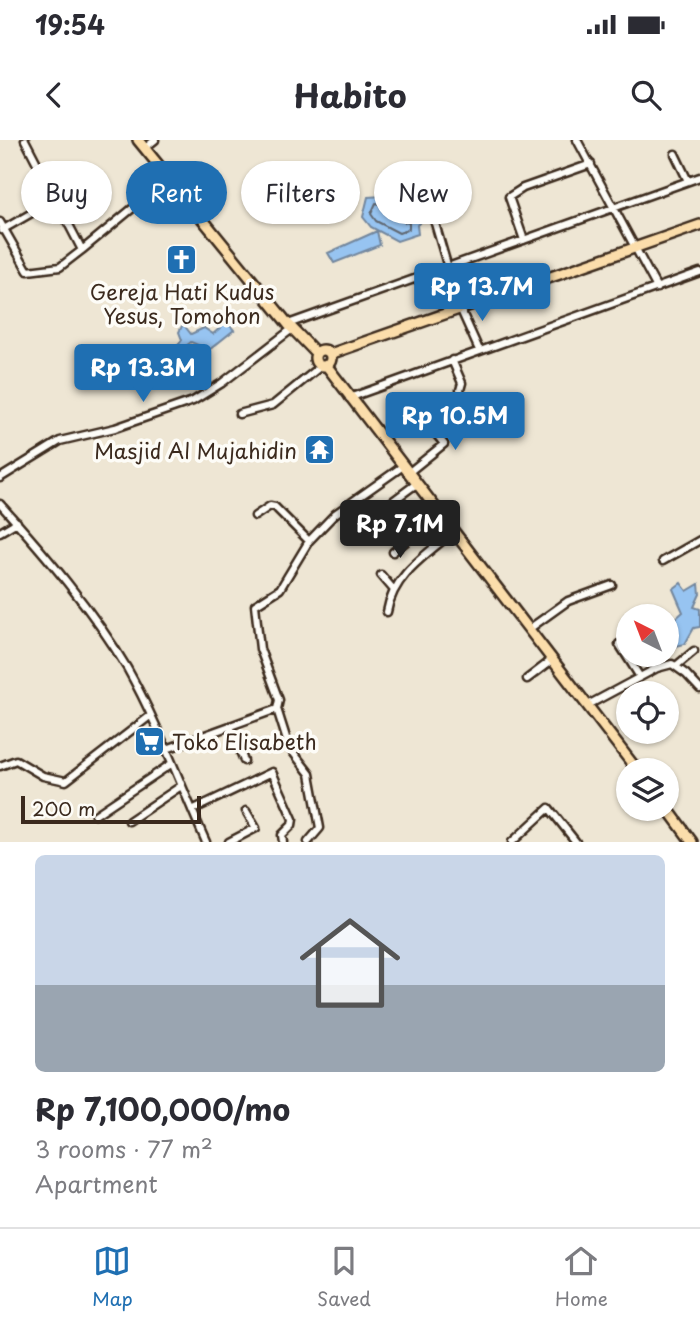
<!DOCTYPE html>
<meta charset="utf-8">
<style>
body{margin:0;font-family:"Playpen Sans",sans-serif;background:#f7f7f7;color:#2b2b33;height:100vh;display:flex;flex-direction:column;font-size:26px;white-space:nowrap}
*{box-sizing:border-box;margin:0}
p{font-size:23px;color:#7c7c81}
.icon{flex:none;width:38px;height:38px;fill:none;stroke:currentColor;stroke-width:2;stroke-linecap:round;stroke-linejoin:round}
.map{position:relative;height:702px;overflow:hidden}
.details{display:flex;flex-direction:column;background:#fff;flex:1}
.details>*{flex:none}
.banner{position:absolute;left:21px;top:21px;width:658px;height:63px;display:flex;gap:14px}
.needle{width:46px;rotate:318deg}
.buttons{position:absolute;left:616px;top:464px;display:grid;gap:14px}
.buttons a{display:grid;place-items:center;width:63px;height:63px;border-radius:50%;background:#fff;box-shadow:0 2px 5px #0004;font-size:35px}
.scale{position:absolute;left:21px;bottom:18px;width:180px;box-sizing:border-box;padding-left:7px;border:4px solid #3b2a1e;border-top:0;font-size:19px;line-height:24px;white-space:nowrap;color:#3b2a1e;-webkit-text-stroke:5px #fdfcf7;paint-order:stroke}
.price{position:absolute;translate:-50% -60px;padding:0 16px;border-radius:7px;background:#1f6fb2;color:#fff;font-size:23px;line-height:46px;filter:drop-shadow(0 2px 4px #0008)}
.price::after{content:'';position:absolute;left:50%;top:42px;width:21px;height:16px;margin-left:-10px;background:inherit;clip-path:polygon(0 0,100% 0,50% 100%)}
.price.active{background:#222;color:#fff}
ul{padding:0;list-style:none}
li{display:grid;align-content:center;gap:14px;height:371px;padding:0 35px}
li+li{border-top:2px solid #e1e1e2}
li span{display:grid;place-items:center;height:217px;border-radius:10px;color:#555}
li>.icon{margin-inline-start:auto}
span .icon{width:126px;height:126px;fill:#fffc;stroke-width:1}
li b{font-size:30px}
.tag{padding:0 24px;border-radius:32px;background:#fff;box-shadow:0 2px 5px #0004;font-size:24px;line-height:63px}
.tag.active{background:#1f6fb2;color:#fff}
.status{display:flex;justify-content:space-between;align-items:center;height:49px;padding:0 35px;background:#fff;direction:ltr}
.status svg{height:19px;fill:currentColor}
header{display:flex;justify-content:space-between;align-items:center;height:91px;padding:0 35px;background:#fff;font-size:32px;font-weight:700}
.tab-bar{display:flex;justify-content:space-around;align-items:center;height:98px;border-top:2px solid #e1e1e2;background:#fff;font-size:19px;color:#7c7c81}
.tab-bar a{display:grid;justify-items:center;gap:4px}
.tab-bar .active{color:#1f6fb2}
.map>svg:first-child{display:block}
.water{fill:#97c4f1;stroke:#72869d;stroke-width:2}
.lines{fill:none;stroke-linecap:round;stroke-linejoin:round}
.shore{stroke:#606872;stroke-width:2}
.minor-casing{stroke:#3b2a1e;stroke-width:11}
.highway-casing{stroke:#3b2a1e;stroke-width:14}
.minor{stroke:#fdfcf7;stroke-width:6}
.highway{stroke:#fbddab;stroke-width:9}
.labels{text-anchor:middle;dominant-baseline:central;stroke-width:7;stroke-linejoin:round;paint-order:stroke}
.poi-label{font-size:21px;fill:#3b2a1e;stroke:#fdfcf7}
</style>
<div class="status"><b>19:54</b><svg viewBox="0 0 49 12"><path d="M0 12V9h3v3zM5 12V6h3v6zM10 12V3h3v9zM15 12V0h3v12zM26 1h20v11H26zM47 4h2v5h-2z"/></svg></div>
<header><svg class="icon" aria-label="back" viewBox="0 0 24 24"><path d="M15 5l-7 7 7 7"/></svg>Habito<svg class="icon" aria-label="search" viewBox="0 0 24 24"><circle cx="10" cy="10" r="6"/><path d="M15 15l6 6"/></svg></header>
<div class="map">
<svg width="700" height="702" viewBox="0 0 700 702">
<rect width="100%" height="100%" fill="#eee6d4"/>
<filter id="ink" filterUnits="userSpaceOnUse"><feTurbulence type="fractalNoise" baseFrequency=".0143" numOctaves="2"/><feDisplacementMap in="SourceGraphic" scale="14" xChannelSelector="R" yChannelSelector="G"/><feConvolveMatrix kernelMatrix="1 2 1 2 8 2 1 2 1" color-interpolation-filters="sRGB"/></filter>
<g filter="url(#ink)">
<path class="water" d="M383,56L403,76L431,57L433,71L417,85L418,94L397,101L371,87L363,77L368,57Z
M377,91L380,105L334,123L328,113Z
M227,182L234,190L209,210L191,202L179,212L175,209L182,200L179,192L183,184L191,194L204,188L213,194Z
M681,443L687,451L699,444L700,454L694,467L700,469V487L694,488L685,504L668,508L667,499L675,494L674,480L683,472L673,449Z"/>
<g class="lines">
<path class="shore" d="M376,63C390,65 394,82 409,83V89L399,93L376,81L371,74Z"/>
<defs>
<path id="minor" d="M25,0L82,110L168,39
M577,0L657,148
M145,8L155,0
M675,14L688,41
M432,73L448,128
M0,82L28,131L60,127L82,110
M2,90L56,59
M524,100L509,57L523,48L591,24
M443,130L479,210
M288,184L700,37
M452,220L462,243L460,250
M349,258L700,132
M239,274L273,265L321,226
M408,333L444,304L425,280
M0,338L60,301L115,288L193,261L222,243L292,189
M0,364C45,414 92,469 127,528C157,581 181,646 206,702
M255,376L270,366L275,367L309,401
M0,392L17,382
M351,392L416,344
M393,412L440,374
M663,421L700,400
M381,435L393,449
M387,472C393,435 426,415 453,392
M529,489L568,461L612,445
M619,504L640,537
M676,526L694,511
M527,539L552,520
M588,565L657,528L672,524L686,534L700,549
M277,569L289,607L310,634L320,688L308,702
M230,586L244,621
M164,610L277,569L279,560L260,509L255,465L280,449L309,401L335,374L403,326
M0,626L16,620L43,636L66,641L150,576
M192,670L272,632L293,679L292,685L282,695L283,702
M95,675L171,624
M129,681L181,646
M229,702L256,688L246,671
M512,702L549,668L576,702"/>
<path id="highway" d="M138,0L288,184L316,213
M315 218a8 8 0 1 1 16 0a8 8 0 1 1-16 0Z
M330,214L700,85
M326,225L637,630
M667,668L692,702"/>
</defs>
<use href="#minor" class="minor-casing"/>
<use href="#highway" class="highway-casing"/>
<use href="#minor" class="minor"/>
<use href="#highway" class="highway"/>
</g>
</g>
<defs>
<symbol id="church-square" viewBox="-11 -11 22 22"><rect x="-9" y="-9" width="18" height="18" rx="4" fill="#1f6fb2" stroke="#fdfcf7"/><path d="M-1.2-6h2.4v3.5h3.3v2.4h-3.3V6h-2.4V-.1h-3.3v-2.4h3.3Z" fill="#fff"/></symbol>
<symbol id="temple-square" viewBox="-11 -11 22 22"><rect x="-9" y="-9" width="18" height="18" rx="4" fill="#1f6fb2" stroke="#fdfcf7"/><path d="M0-6L5-2H3V0L6.5 2.5H4V6H1.5V3h-3V6H-4V2.5H-6.5L-3 0V-2H-5Z" fill="#fff"/></symbol>
<symbol id="supermarket-square" viewBox="-11 -11 22 22"><rect x="-9" y="-9" width="18" height="18" rx="4" fill="#1f6fb2" stroke="#fdfcf7"/><path d="M-6-5.5h2.5l.6 2H6L4.5 2H-2.5L-4.4-4H-6ZM-1.5 3.2a1.3 1.3 0 1 0 .1 0ZM3 3.2a1.3 1.3 0 1 0 .1 0Z" fill="#fff"/></symbol>
</defs>
<g fill-rule="evenodd">
<use href="#church-square" x="164" y="102" width="35" height="35"/>
<use href="#temple-square" x="302" y="292" width="35" height="35"/>
<use href="#supermarket-square" x="132" y="584" width="35" height="35"/>
</g>
<g class="labels">
<g class="poi-label">
<text x="182" y="151">Gereja Hati Kudus<tspan x="182" dy="24">Yesus, Tomohon</tspan></text>
<text x="297" y="310" text-anchor="end">Masjid Al Mujahidin</text>
<text x="172" y="601" text-anchor="start">Toko Elisabeth</text>
</g>
</g>
</svg>
<div class="buttons">
<a><svg class="needle" viewBox="-14 -14 28 28"><path d="M0-13l5 13h-10z" fill="#e53935"/><path d="M0 13l5-13h-10z" fill="#7c7c81"/></svg></a>
<a><svg class="icon" aria-label="locate" viewBox="0 0 24 24"><circle cx="12" cy="12" r="6"/><path d="M12 2v4M12 18v4M2 12h4M18 12h4"/></svg></a>
<a><svg class="icon" aria-label="layers" viewBox="0 0 24 24"><path d="M12 4l9 5-9 5-9-5zM3 14l9 5 9-5"/></svg></a>
</div>
<div class="scale">200 m</div>
<b class="price" style="left:482px;top:183px">Rp 13.7M</b>
<b class="price" style="left:143px;top:264px">Rp 13.3M</b>
<b class="price" style="left:455px;top:312px">Rp 10.5M</b>
<b class="price active" style="left:400px;top:420px">Rp 7.1M</b>
<div class="banner">
<a class="tag">Buy</a>
<a class="tag active">Rent</a>
<a class="tag">Filters</a>
<a class="tag">New</a>
</div>
</div>
<section class="details">
<ul>
<li><span style="background:linear-gradient(#c9d6e8 60%,#9aa5b1 0)"><svg class="icon" aria-label="home" viewBox="0 0 24 24"><path d="M3 11l9-7 9 7M6 9v11h12V9"/></svg></span><div><b>Rp 7,100,000/mo</b><p>3 rooms · 77 m²</p><p>Apartment</p></div></li>
</ul>
</section>
<nav class="tab-bar">
<a class="active"><svg class="icon" aria-label="map" viewBox="0 0 24 24"><path d="M3 6l6-2 6 2 6-2v14l-6 2-6-2-6 2zM9 4v14M15 6v14"/></svg>Map</a>
<a><svg class="icon" aria-label="saved" viewBox="0 0 24 24"><path d="M7 4h10v16l-5-4-5 4z"/></svg>Saved</a>
<a><svg class="icon" aria-label="home" viewBox="0 0 24 24"><path d="M3 11l9-7 9 7M6 9v11h12V9"/></svg>Home</a>
</nav>
